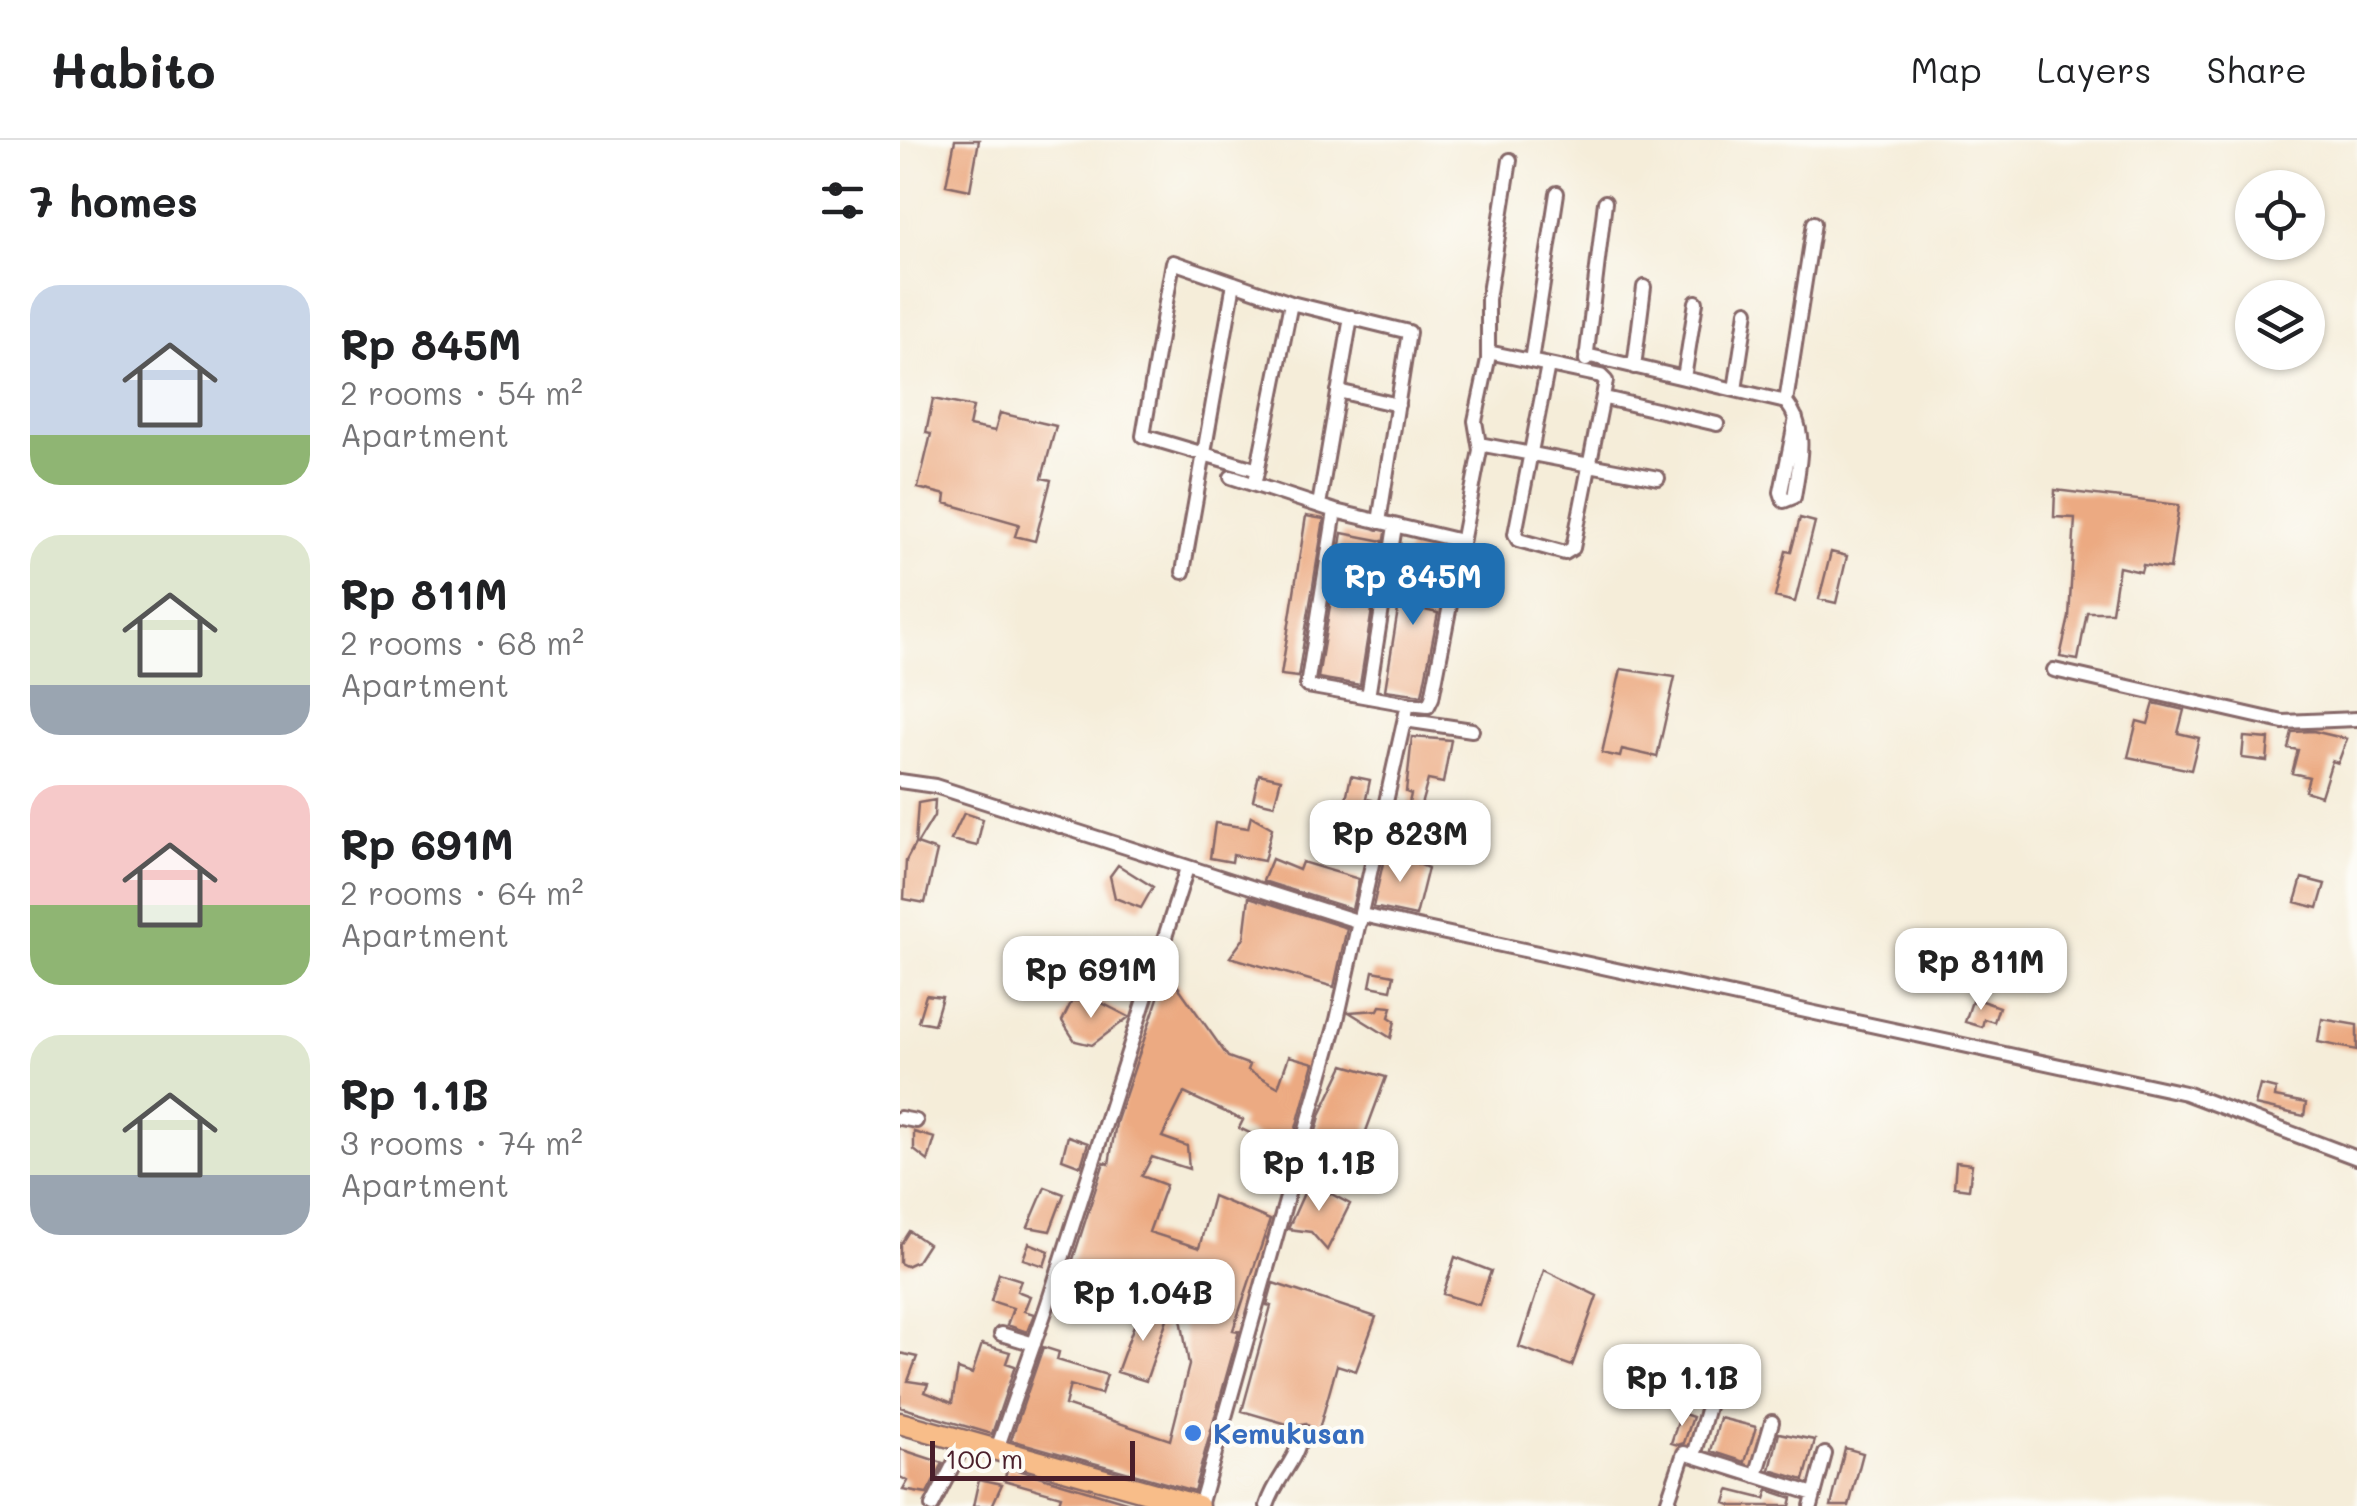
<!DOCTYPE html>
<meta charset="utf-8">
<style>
body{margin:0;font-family:Mali,sans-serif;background:#f6f6f6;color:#202124;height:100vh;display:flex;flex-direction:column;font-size:38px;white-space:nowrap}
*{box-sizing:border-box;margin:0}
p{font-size:32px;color:#757577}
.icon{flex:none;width:55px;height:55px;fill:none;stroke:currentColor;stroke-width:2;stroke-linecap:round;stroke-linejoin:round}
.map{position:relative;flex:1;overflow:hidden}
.side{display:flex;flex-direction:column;background:#fff;width:900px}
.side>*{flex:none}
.buttons{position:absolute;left:1335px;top:30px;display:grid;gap:20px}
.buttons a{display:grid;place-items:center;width:90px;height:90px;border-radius:50%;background:#fff;box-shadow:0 2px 8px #0004;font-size:50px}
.scale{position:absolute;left:30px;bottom:25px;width:205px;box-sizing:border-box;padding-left:10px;border:5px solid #4a1f2b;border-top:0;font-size:28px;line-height:35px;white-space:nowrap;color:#4a1f2b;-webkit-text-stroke:8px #fdfcf7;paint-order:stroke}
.price{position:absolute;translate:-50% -85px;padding:0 22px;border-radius:20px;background:#fff;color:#222;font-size:32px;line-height:65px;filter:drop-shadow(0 2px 5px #0008)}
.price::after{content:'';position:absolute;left:50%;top:60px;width:30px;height:22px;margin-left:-15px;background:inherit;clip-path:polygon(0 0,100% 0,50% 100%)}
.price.active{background:#1f6fb2;color:#fff}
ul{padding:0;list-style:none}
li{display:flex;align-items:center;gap:30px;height:250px;padding:0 30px}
li span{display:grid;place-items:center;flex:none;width:280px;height:200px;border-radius:30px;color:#555}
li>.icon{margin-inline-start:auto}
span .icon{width:120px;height:120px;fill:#fffc;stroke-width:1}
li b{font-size:42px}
h2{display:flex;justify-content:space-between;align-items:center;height:120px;padding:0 30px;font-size:42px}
header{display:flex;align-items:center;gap:60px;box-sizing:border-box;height:140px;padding:0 50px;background:#fff;border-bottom:2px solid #e0e0e0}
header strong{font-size:48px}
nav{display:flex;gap:55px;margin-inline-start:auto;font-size:35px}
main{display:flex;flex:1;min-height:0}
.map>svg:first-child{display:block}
.building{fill:#ecaa82}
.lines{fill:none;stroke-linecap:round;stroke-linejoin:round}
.minor-casing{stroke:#866768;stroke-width:18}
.primary-casing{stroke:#866768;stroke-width:25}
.minor{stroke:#fff;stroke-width:12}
.primary{stroke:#f8bd89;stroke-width:20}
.shop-dot{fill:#3f7fe0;stroke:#fdfcf7;stroke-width:4}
.labels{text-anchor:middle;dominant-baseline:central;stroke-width:8;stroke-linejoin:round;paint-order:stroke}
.shop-label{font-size:28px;font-weight:bold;fill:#366cbe;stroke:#fdfcf7;text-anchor:start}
</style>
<header>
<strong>Habito</strong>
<nav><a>Map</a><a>Layers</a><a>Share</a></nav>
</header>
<main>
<section class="side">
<h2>7 homes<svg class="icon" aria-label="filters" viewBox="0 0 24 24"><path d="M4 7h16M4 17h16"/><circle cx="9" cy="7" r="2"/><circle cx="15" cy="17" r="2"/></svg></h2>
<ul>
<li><span style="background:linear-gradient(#c9d6e8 75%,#8fb573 0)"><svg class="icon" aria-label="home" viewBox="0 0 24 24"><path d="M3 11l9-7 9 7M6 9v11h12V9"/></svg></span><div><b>Rp 845M</b><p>2 rooms · 54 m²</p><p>Apartment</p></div></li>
<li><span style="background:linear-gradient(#dfe7d0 75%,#9aa5b1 0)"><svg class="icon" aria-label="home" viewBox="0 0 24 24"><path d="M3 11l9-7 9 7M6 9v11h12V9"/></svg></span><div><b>Rp 811M</b><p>2 rooms · 68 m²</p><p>Apartment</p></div></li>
<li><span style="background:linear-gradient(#f6c9c9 60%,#8fb573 0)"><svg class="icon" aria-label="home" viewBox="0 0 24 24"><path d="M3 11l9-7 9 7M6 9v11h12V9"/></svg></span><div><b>Rp 691M</b><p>2 rooms · 64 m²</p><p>Apartment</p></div></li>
<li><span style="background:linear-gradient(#dfe7d0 70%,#9aa5b1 0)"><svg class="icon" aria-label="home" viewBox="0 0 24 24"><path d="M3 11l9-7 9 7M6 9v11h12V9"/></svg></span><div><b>Rp 1.1B</b><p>3 rooms · 74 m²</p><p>Apartment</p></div></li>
</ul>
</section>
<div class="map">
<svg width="1457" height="1366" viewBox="0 0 1457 1366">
<rect width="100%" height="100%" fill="#fdfcf7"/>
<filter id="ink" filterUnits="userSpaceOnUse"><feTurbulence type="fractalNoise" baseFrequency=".01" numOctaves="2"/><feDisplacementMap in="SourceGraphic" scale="20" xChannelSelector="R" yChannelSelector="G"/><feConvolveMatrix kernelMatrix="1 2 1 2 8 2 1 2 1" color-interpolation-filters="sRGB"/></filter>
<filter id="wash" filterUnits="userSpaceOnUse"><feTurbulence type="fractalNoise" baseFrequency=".0048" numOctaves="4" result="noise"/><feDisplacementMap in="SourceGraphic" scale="40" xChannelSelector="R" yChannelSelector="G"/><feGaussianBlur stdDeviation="2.25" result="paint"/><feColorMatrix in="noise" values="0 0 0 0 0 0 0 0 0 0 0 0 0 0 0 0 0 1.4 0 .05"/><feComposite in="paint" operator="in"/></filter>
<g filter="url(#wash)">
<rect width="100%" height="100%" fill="#f5edd9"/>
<g id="blocks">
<path class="building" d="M55,0H79L70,50L46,45Z
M33,259L73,267L69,286L95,291L100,273L156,286L142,338L151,340L135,401L115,396L119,384L45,363L46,355L18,348L31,294L26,293Z
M1155,350L1279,365L1270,429L1243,425L1241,432L1219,427L1212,472H1187L1178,520L1160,517L1169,477L1175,378L1154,377Z
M406,376L424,379L398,537L381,535Z
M900,378L915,382L895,462L875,457L886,411L891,412Z
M442,393L483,401L460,545L418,538Z
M532,407L543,409V435L517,431L511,467L538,473L522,555L485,550L508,408L531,412Z
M931,412L947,416L936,463L919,459Z
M721,529L775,537L757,617L722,609L720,617L702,613Z
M1254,563L1284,570L1278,593L1299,598L1291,630L1228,617L1237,581L1248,584Z
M1413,591L1447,599L1438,623L1432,621L1421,656L1405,651L1409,637L1392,633L1398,610L1388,608L1392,592Z
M512,597L551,600L543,643L528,640L521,665L534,669L529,687L542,690L537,710L504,702L510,677L506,676L511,654L506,652Z
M1344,597L1369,599L1367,621L1342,618Z
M359,634L381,639L374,665L353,660Z
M451,636L470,640L466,659L472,660L470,670L474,671L469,690L441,681Z
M35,660L34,676L17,704L37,711L25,763L4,759L6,721L15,704L18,663Z
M64,673L83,679L77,706L51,700Z
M351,676L372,688L364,721L333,715L332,722L310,718L315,683L348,688Z
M486,710L528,728L516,776L473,767Z
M372,719L399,730L402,722L459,739L452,769L363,741Z
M218,725L253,747L241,768L215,758L210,736Z
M1402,738L1425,744L1418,768L1395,762Z
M349,757L447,788L434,847L330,817L344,798Z
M267,831L328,917L350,925L348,930L378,947L389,916L414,923L395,992L375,1005L339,988L343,980L284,953L262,997L287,1006L289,1029L252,1017L242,1036L266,1045L249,1092L299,1108L313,1056L370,1080L333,1190L339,1191L294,1351L111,1300L143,1207L159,1212L157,1220L207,1235L201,1254L170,1245L165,1265L270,1300L289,1225L281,1178L287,1156L232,1136L224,1159L168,1135L204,1022L209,1024L216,983Z
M473,831L494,835L491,850L470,846Z
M26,855L42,857L34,884L18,881Z
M1073,858L1099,867L1094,882L1084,879L1082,887L1065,882Z
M196,860L229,877L192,905L175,901L162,881L172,861Z
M480,866L492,867L489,877L495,881L491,898L449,872L478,870Z
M1422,879L1457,885V910L1418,902Z
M444,925L486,937L451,1032L408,1020L421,973Z
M1360,945L1376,949L1375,957L1406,963L1404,976L1355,965Z
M14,992L35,998L28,1021L14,1010Z
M168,996L188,1003L181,1026L162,1019Z
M1056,1022L1072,1024L1069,1049L1054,1047Z
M409,1042L450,1064L427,1110L411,1092L388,1089Z
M145,1047L164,1054L150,1091L128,1087Z
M9,1091L28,1104L17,1121L6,1126L0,1123V1105Z
M129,1103L149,1111L144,1126L123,1119Z
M555,1117L591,1131L579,1165L543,1154Z
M644,1130L697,1156L672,1226L619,1207Z
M99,1133L121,1140L117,1151L130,1156L124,1171L134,1174L127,1192L107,1185L113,1168L91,1161Z
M373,1143L476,1177L456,1231L437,1225L418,1293L405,1283L394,1286L342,1271L371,1166L367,1165Z
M241,1166L268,1176L246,1241L217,1232Z
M82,1204L110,1212L106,1223L115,1226L92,1294L0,1267V1213L17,1217L8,1241L28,1244L25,1252L52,1263L58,1229L72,1234Z
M781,1273L793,1277L784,1303L778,1305L771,1303Z
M820,1278L856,1287L845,1322L811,1311Z
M879,1293L915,1300L904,1340L870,1330Z
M945,1308L963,1313L949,1366H931Z
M0,1309L43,1323L27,1354L3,1350L8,1341L0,1337Z
M108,1327L233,1364L247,1366H158L161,1356L104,1340Z
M79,1339L102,1344L92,1366H73Z
M829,1350L865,1359L868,1350L892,1358L890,1366H833L825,1363Z"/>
</g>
</g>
<g filter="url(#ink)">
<use href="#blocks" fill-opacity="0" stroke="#866768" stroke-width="2.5"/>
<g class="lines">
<defs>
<path id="minor" d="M588,212L701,236L706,241L673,408L665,413L618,400L615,394L648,225
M686,215L886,262C909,290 899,324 894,357L884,361L881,352L896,278
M686,220L705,62
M631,221L657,53
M734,227L744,147
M784,238L796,162
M835,250L847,171
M438,251L498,265
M705,258L817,284
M886,262L914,83
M579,304L758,338
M358,330L243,296L273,122L391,163L509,192L479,382
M331,337L435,371L561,401
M356,337L391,163
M419,365L451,177
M283,432L334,143
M1154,530L1383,582L1457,579
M468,557L495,386
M508,564L528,566L532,558L580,310L575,281L588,220V159L610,20
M505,580L572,590
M0,641L35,646L460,782
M462,775L1285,953L1457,1018
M0,978L16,981
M101,1194L134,1204
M97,1309L147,1166L287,728
M794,1316L809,1263
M856,1336L872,1282
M32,1366L65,1302
M300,1366L437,880L508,564L407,546L435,371
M367,1366C377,1335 396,1324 402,1292
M766,1366L784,1313L914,1354
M911,1366L925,1314"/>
<path id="primary" d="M0,1283L298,1366"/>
</defs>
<use href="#minor" class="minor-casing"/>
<use href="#primary" class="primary-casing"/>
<use href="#minor" class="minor"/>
<use href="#primary" class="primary"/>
</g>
</g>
<circle class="shop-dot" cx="293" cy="1293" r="10"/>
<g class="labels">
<g class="shop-label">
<text x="313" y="1293">Kemukusan</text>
</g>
</g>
</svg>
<div class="buttons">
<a><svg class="icon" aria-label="locate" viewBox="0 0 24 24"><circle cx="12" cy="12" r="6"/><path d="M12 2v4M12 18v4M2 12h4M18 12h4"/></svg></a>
<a><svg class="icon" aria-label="layers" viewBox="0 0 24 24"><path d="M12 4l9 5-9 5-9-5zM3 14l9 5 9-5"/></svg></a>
</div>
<div class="scale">100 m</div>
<b class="price active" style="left:513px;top:488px">Rp 845M</b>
<b class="price" style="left:500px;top:745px">Rp 823M</b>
<b class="price" style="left:1081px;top:873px">Rp 811M</b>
<b class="price" style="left:191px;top:881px">Rp 691M</b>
<b class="price" style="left:419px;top:1074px">Rp 1.1B</b>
<b class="price" style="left:243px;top:1204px">Rp 1.04B</b>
<b class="price" style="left:782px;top:1289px">Rp 1.1B</b>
</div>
</main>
